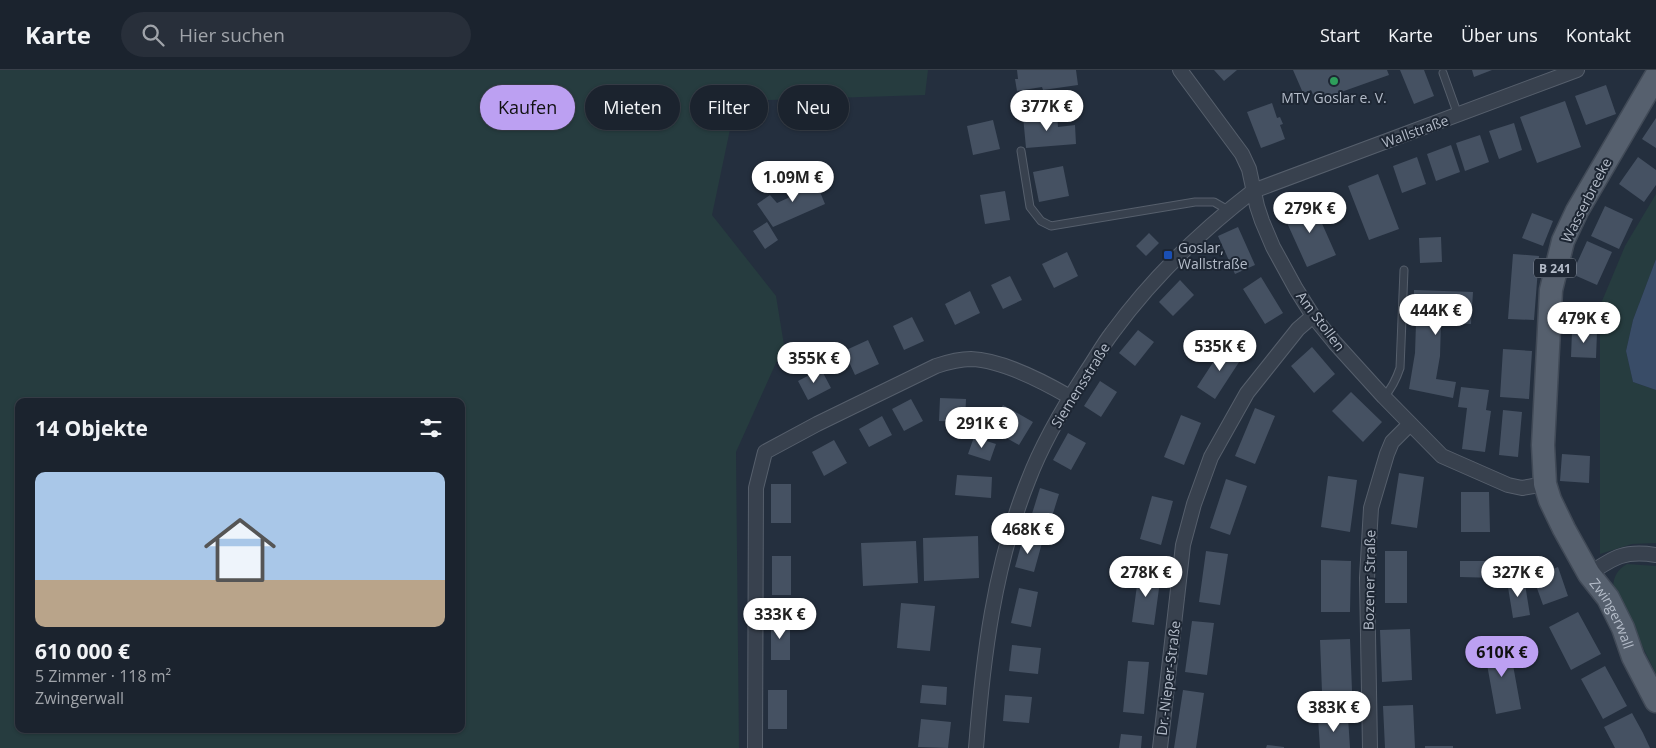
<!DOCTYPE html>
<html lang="de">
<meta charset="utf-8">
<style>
body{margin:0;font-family:"Open Sans",sans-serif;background:#282f3a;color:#f1f3f6;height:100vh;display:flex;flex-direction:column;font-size:19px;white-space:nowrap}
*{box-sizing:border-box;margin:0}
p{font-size:16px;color:#a0a4aa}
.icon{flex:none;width:28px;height:28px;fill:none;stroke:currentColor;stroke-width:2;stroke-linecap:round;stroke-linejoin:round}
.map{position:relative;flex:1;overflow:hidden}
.details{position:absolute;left:15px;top:328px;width:450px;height:335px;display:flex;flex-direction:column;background:#1b232e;border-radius:10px;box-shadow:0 1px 4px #0004,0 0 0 1px #39404a}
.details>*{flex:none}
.banner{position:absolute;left:480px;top:15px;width:475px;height:45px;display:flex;gap:10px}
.price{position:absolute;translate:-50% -42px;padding:0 11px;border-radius:18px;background:#fff;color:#222;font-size:16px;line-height:32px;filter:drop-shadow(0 1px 2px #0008)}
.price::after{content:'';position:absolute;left:50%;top:30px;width:15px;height:11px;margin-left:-8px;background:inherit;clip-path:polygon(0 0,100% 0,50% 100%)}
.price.selected{background:#bca0f2;color:#111}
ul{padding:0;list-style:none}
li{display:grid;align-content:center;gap:10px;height:265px;padding:0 20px}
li+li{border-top:1px solid #39404a}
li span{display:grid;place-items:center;height:155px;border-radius:10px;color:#555}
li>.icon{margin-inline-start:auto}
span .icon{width:90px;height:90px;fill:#fffc;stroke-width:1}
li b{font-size:21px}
h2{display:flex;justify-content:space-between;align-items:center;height:60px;padding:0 20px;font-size:21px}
.chip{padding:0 18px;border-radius:22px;background:#1b232e;box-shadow:0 1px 4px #0004,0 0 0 1px #39404a;font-size:18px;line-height:45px}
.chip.selected{background:#bca0f2;color:#111}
header{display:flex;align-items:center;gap:30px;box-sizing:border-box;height:70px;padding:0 25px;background:#1b232e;border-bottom:1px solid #39404a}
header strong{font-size:24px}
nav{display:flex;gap:28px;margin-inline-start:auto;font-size:18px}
.search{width:350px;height:45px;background:#282f3a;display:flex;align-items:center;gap:12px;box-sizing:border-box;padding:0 18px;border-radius:28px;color:#a0a4aa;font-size:19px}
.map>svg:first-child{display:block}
.green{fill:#263c3f;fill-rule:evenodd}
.water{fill:#394c67}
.building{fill:#455162}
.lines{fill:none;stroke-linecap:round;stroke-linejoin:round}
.lane-casing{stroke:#565f6c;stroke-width:9}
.street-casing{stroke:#565f6c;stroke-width:16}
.primary-casing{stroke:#414a57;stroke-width:25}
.lane{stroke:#38414e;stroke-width:7}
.street{stroke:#38414e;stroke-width:14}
.primary{stroke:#56606e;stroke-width:22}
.leisure-dot{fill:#2e9e5b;stroke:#1d2633;stroke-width:2}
.transit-dot{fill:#1a4fb4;stroke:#1d2633;stroke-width:2}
.labels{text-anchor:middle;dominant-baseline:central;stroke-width:4;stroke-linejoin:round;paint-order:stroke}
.shield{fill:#1d2633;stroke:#878f9c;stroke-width:1}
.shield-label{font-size:12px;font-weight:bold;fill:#b4bcc9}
.poi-label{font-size:14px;fill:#b4bcc9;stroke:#1d2633}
.street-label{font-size:14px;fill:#b4bcc9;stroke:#1d2633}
</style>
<header>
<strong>Karte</strong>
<div class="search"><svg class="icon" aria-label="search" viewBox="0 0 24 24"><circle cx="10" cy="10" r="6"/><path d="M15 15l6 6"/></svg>Hier suchen</div>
<nav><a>Start</a><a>Karte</a><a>Über uns</a><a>Kontakt</a></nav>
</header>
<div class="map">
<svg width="1656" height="678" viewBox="0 0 1656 678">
<rect width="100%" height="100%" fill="#242f3e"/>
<path class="green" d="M0,0H928L925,25L736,31L712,145L776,226L784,275L736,382L739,678H0ZM461,331V659H19V331Z
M1656,124V189L1633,250L1626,281L1633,312L1656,320V473L1632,474L1600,484V236L1625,176Z
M1627,494L1656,496V604L1613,517C1614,506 1617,500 1627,494Z"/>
<path class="water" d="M1656,189V320L1633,312L1626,281L1633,250Z"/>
<path class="building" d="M1017,0H1076L1078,15L1043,20L1042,17L1017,21L1015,9H1018Z
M1214,0H1237L1224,11Z
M1293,0H1387L1389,5L1316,31L1311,20L1303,23Z
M1400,0H1424L1434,26L1414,34Z
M1472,0H1492L1474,7Z
M1606,15L1616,44L1586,55L1575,26Z
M1565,31L1581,77L1537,93L1520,47Z
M1272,33L1277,48L1280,47L1283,54L1280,55L1285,69L1261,78L1247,42Z
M1057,43L1058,57L1075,55L1076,74L1026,78L1023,46Z
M1656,48V78L1642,69Z
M993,50L1000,79L973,85L967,56Z
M1514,53L1522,80L1499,89L1489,61Z
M1480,65L1489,92L1465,101L1456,73Z
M1451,75L1460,102L1436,111L1427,84Z
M1417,87L1426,114L1402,123L1393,96Z
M1638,87L1656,100V115L1644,132L1619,114Z
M1063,96L1069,126L1039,132L1033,102Z
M1378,104L1399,159L1369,170L1348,116Z
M813,105L825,134L773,157L757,134L770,125L777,133L801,122L798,112Z
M1005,121L1010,150L985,154L980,125Z
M1312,131L1336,185L1307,197L1283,144Z
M1605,136L1633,149L1619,179L1591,166Z
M1532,143L1553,151L1543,176L1522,168Z
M767,152L778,170L765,179L753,161Z
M1238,157L1255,195L1235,204L1218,166Z
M1149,163L1159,173L1146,186L1136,176Z
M1441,167L1442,192L1420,193L1419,168Z
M1587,171L1612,182L1597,215L1572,204Z
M1067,182L1078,206L1054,218L1042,194Z
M1513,184L1539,186L1534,250L1508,249Z
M1010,206L1022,230L1003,239L991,215Z
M1261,207L1283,243L1265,254L1243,219Z
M1180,210L1194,225L1173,246L1159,232Z
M1414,220L1473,222L1471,254L1441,253L1440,286L1436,309L1456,312L1453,328L1409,319L1415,283L1416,253L1413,252Z
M970,221L980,243L955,255L945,234Z
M912,247L924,271L904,280L893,256Z
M1138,260L1154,272L1135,296L1119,283Z
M1572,261L1597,262L1596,288L1571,287Z
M868,270L879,294L855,305L844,281Z
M1225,274L1243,286L1215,329L1197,317Z
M1312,277L1335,304L1314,323L1291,296Z
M1503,279L1532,281L1529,329L1500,327Z
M821,299L831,318L808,330L798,311Z
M1100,311L1117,322L1101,347L1084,336Z
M1461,317L1489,320L1486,340L1491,341L1485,382L1462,379L1467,338L1458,337Z
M1351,322L1382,352L1363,372L1332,341Z
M940,328L966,329L965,352L939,351Z
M911,329L923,351L904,361L892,339Z
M1003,335L1033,352L1019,375L989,358Z
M1255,338L1275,346L1255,394L1235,386Z
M1503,340L1522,342L1518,387L1499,385Z
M1181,345L1201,353L1184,395L1164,387Z
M882,346L892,365L869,377L859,359Z
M1068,363L1086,373L1071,400L1053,390Z
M974,367L996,374L990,391L968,384Z
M834,370L847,393L824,406L812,382Z
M1562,384L1590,386L1589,413L1560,411Z
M1399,403L1424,407L1417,458L1391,454Z
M957,405L992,407L991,428L955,425Z
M1328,406L1357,410L1350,462L1321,457Z
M1226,409L1247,416L1230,465L1210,458Z
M771,414H791V453H771Z
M1040,418L1059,424L1050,453L1031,447Z
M1461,422H1489L1490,462H1461Z
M1152,426L1173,431L1161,475L1140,469Z
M978,466L979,508L924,511L923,468Z
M1023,468L1042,473L1034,502L1015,497Z
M916,471L918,513L863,516L861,473Z
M1206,481L1228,484L1220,535L1199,532Z
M1385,481H1407V533H1385Z
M772,486H791V525H772Z
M1321,490L1351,491L1350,542H1321Z
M1460,491H1498L1497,508L1460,507Z
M1558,497L1568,526L1543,535L1533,507Z
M1139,501L1161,504L1154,555L1132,552Z
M1524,508L1530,545L1513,548L1507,511Z
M1019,518L1038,522L1031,557L1011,553Z
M901,533L935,536L930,581L897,578Z
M1578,542L1601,584L1571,600L1549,557Z
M771,551H790V590H771Z
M1192,551L1214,553L1207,605L1185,602Z
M1410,559L1412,610L1382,612L1380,560Z
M1350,569L1352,621L1322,622L1320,570Z
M1509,573L1521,639L1496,644L1484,578Z
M1012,575L1041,578L1038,604L1009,601Z
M1128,591L1149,592L1144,644L1123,642Z
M1605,596L1627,636L1603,649L1581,609Z
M922,615L947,617L946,635L920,633Z
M768,620H787V659H768Z
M1183,620L1204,623L1196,678H1174Z
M1005,625L1032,627L1029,653L1003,651Z
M1413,635L1415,678H1385L1383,636Z
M1632,643L1643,663L1650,678H1615L1604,657Z
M1348,647L1350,678H1320L1318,648Z
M921,649L951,652L948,678L918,677Z
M1121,664L1142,666L1141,678H1119Z
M1267,675L1284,677V678H1266Z
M1425,676H1453V678H1425Z"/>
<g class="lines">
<defs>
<path id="lane" d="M1443,3L1458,45
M1021,81L1030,137L1041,151L1051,156L1195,132H1214L1228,140
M1384,327C1392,318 1396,310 1400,298L1404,200"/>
<path id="street" d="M1180,0L1242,84L1249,99L1257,136L1262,151L1273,177L1296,219L1313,246L1335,273L1384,327L1442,386L1508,415L1522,418L1545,414
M1589,504C1614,487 1625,480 1656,485
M755,678L756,418L765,382L817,354L936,296C948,292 959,289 971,289C1002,290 1044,312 1070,327
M976,678C983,588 994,496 1028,411C1042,374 1063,338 1085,304C1094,291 1102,276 1112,263C1150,211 1201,161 1253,121L1577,0
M1160,678L1183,475L1194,434L1211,387L1247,323L1298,259L1313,246
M1370,678L1367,508L1371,438L1387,384L1392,372L1410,354"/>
<g id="primary">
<path id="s1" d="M1656,6L1577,141L1563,171L1551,220L1543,375L1545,414L1550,430L1564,459L1589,504L1608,528L1623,558L1633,587L1656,631"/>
</g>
</defs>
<use href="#lane" class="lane-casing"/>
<use href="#street" class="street-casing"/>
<use href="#primary" class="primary-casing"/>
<use href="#lane" class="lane"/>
<use href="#street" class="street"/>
<use href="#primary" class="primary"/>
</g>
<circle class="leisure-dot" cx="1334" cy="11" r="5"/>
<rect class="transit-dot" x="1163" y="180" width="10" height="10" rx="2.5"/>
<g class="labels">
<rect class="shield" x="1534" y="188.5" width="42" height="19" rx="4"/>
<g class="shield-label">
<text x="1555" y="198">B 241</text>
</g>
<g class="poi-label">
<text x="1334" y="27">MTV Goslar e. V.</text>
<text x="1178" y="177" text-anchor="start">Goslar,<tspan x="1178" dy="16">Wallstraße</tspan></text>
</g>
<g class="street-label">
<text transform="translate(1415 61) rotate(-20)">Wallstraße</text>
<text transform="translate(1586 130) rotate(-63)">Wasserbreeke</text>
<text transform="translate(1321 251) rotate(53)">Am Stollen</text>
<text transform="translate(1080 315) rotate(-58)">Siemensstraße</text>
<text transform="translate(1369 510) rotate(-89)">Bozener Straße</text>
<text stroke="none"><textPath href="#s1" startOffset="581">Zwingerwall</textPath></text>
<text transform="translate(1168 608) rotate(-83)">Dr.-Nieper-Straße</text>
</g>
</g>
</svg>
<b class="price" style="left:1047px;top:62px">377K €</b>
<b class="price" style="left:793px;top:133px">1.09M €</b>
<b class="price" style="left:1310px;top:164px">279K €</b>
<b class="price" style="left:1436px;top:266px">444K €</b>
<b class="price" style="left:1584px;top:274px">479K €</b>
<b class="price" style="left:1220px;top:302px">535K €</b>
<b class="price" style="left:814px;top:314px">355K €</b>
<b class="price" style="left:982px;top:379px">291K €</b>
<b class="price" style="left:1028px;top:485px">468K €</b>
<b class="price" style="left:1146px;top:528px">278K €</b>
<b class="price" style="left:1518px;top:528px">327K €</b>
<b class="price" style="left:780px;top:570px">333K €</b>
<b class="price selected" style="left:1502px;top:608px">610K €</b>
<b class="price" style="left:1334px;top:663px">383K €</b>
<div class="banner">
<a class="chip selected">Kaufen</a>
<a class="chip">Mieten</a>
<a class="chip">Filter</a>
<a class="chip">Neu</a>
</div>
<section class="details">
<h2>14 Objekte<svg class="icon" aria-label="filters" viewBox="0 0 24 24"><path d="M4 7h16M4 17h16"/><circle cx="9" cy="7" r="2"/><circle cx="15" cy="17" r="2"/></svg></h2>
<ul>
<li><span style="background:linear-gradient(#a9c7e8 70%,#b9a48a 0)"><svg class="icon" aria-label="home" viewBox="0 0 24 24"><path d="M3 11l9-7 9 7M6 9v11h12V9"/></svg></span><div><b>610 000 €</b><p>5 Zimmer · 118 m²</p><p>Zwingerwall</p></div></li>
</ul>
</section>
</div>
